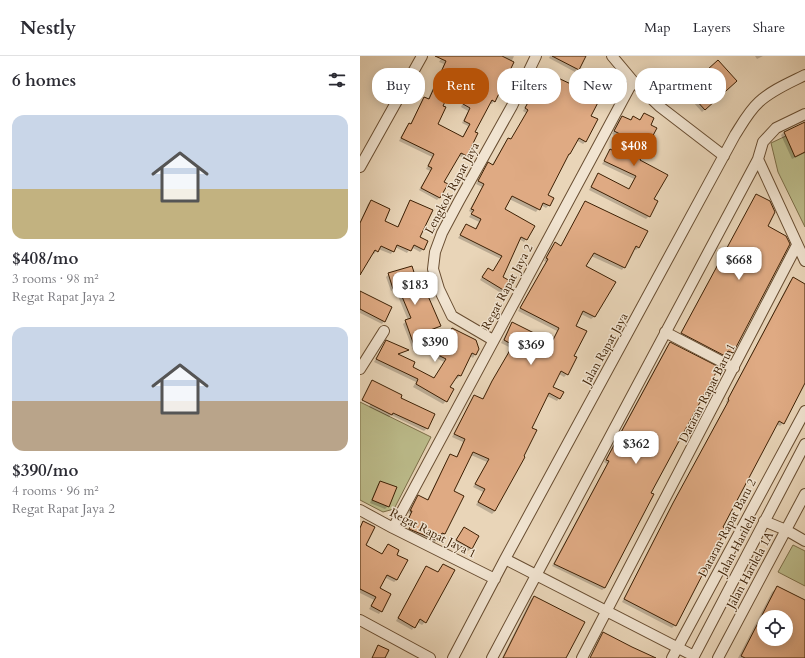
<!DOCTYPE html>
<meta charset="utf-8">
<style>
body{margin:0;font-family:Cardo,serif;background:#f7f7f7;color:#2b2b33;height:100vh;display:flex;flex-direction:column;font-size:15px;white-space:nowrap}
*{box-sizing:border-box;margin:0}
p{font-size:13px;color:#7c7c81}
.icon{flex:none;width:22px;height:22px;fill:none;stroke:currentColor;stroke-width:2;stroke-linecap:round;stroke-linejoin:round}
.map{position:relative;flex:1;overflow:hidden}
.side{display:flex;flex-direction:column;background:#fff;width:360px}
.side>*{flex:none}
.guide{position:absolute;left:12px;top:12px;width:373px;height:36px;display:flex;gap:8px}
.tools{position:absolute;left:397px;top:554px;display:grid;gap:8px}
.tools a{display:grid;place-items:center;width:36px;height:36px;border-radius:50%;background:#fff;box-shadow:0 2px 10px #0003;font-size:20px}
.price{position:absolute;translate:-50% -34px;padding:0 9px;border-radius:8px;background:#fff;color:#222;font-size:13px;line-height:26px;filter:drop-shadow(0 1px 2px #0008)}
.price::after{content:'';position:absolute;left:50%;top:24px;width:12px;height:9px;margin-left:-6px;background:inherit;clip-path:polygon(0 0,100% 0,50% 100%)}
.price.selected{background:#b45309;color:#fff}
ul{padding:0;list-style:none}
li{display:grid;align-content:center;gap:8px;height:212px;padding:0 12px}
li span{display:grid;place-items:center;height:124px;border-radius:12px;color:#555}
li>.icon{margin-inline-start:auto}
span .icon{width:72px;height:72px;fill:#fffc;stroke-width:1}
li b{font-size:17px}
h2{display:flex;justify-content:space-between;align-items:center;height:48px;padding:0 12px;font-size:17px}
.tag{padding:0 14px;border-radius:16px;background:#fff;box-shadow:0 2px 10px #0003;font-size:14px;line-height:36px}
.tag.selected{background:#b45309;color:#fff}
header{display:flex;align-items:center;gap:24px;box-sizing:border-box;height:56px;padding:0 20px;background:#fff;border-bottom:1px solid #e1e1e2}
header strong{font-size:19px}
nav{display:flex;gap:22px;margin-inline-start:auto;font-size:14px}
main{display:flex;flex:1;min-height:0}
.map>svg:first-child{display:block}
.green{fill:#bcbc8b;stroke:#7c6e48}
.shadow{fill:#0003;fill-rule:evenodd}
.building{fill:#dfaa83;stroke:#3d2004;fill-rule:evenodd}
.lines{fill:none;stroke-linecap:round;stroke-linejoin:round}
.minor-casing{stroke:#684d31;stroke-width:12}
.minor{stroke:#f1e4d1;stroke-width:10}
.labels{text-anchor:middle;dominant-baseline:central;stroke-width:3;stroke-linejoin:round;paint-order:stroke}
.street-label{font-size:12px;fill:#3d2004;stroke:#f1e4d1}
</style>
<header>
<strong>Nestly</strong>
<nav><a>Map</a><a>Layers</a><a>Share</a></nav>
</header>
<main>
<section class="side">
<h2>6 homes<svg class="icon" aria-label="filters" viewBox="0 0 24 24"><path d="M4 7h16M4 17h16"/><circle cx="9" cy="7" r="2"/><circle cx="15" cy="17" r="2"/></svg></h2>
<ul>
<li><span style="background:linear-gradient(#c9d6e8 60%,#c2b280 0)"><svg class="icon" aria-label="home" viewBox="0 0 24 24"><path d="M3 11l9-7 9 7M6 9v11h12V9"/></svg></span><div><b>$408/mo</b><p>3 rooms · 98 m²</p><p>Regat Rapat Jaya 2</p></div></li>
<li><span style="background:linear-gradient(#c9d6e8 60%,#b9a48a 0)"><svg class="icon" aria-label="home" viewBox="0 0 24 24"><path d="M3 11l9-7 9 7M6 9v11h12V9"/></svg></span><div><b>$390/mo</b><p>4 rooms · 96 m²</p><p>Regat Rapat Jaya 2</p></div></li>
</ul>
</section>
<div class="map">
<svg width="445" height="602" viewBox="0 0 445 602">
<rect width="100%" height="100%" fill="#e9d5b8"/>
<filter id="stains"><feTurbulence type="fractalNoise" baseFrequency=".005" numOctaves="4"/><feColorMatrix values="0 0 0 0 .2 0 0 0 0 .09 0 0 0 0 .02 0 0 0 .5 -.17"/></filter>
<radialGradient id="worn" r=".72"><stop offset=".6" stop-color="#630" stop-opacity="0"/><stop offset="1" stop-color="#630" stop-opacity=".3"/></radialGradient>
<path class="green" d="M445,71V171L418,116L411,87Z
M0,346L71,381L34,453L23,456L0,444Z
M433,489L445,495V530L418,516Z"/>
<path class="shadow" d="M83,0H154L134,45L132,48L129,47L114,76L106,99L103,102L98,99L82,126L80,141L77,144L59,134L70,115L66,113L72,101L39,85L46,71L49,68L50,69L62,45L64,42L68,43L84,8L79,6ZM98,15L114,24L101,51L108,55L102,67L108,70L102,82L77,69L82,50Z
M190,0H220L224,2L215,16L189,2Z
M395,0H403L397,3Z
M358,5L376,25L342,56L324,36Z
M183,16L212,29L219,18L230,60L226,85L223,88L216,84L210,98L206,101L187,139L189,149L186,152L181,149L176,156L149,143L144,154L166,183L164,186L159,183L142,221L144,234L141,237L120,224L125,216H133L141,203L98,182L106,170L115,173L119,166L109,161L112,157L109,155L122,131L116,128L126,110L128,107L132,109L146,85L148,83L151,84L166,57L163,55L178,27L177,26L181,18Z
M284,58L279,105L293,144L289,160L286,163L229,134L238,118L268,134L274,123L242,108L251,94L258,97L264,84L252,78L259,64L262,61L271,64L273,61L279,64Z
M445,67V97L432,103L421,79L424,76Z
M396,139L406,171L429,188L372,297L370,299L365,297L362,302L319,280L394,142Z
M11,145L23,166L37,172L48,148L51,145L63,193L60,196L51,191L47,197L35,191L31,198L18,193L14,198L12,197L0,217V166L8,148Z
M225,146L279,191L276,194L274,193L264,211L262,214L231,200L225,211L254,226L234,261L231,263L221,258L214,270L213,300L207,318L204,321L199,318L192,331L199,342L197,345L187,340L170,372L163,400L164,401L135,455L132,458L116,449L123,436L113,431L127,406L111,399L93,435L103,440L84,478L82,481L79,479L74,488L47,476L50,469L45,467L50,458L48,457L56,443L58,440L67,444L88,402L91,399L96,402L103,386L92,381L112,343L114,340L122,344L151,292L141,287L150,270L153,268L191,287L197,275L158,255L186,206L184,205L192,190L195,188L201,191L223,149Z
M29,218L59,236L79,270L77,272L65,277L68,286L66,289L53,294L43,268L48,264L35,233L31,235L26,221Z
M433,223L445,229V325L423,367L420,370L416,368L361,472L315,569L312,572L262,546L311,451L367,347L366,346L430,225Z
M0,236L24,265L22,268L0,257Z
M92,273L118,293L113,302L110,300L100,320L97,323L95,322L89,332L86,345L83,348L53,331L56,326L14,306L24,288L27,285L47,294L38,299L52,311L73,323L84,306L76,302L89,276Z
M310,287L245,532L242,534L192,510L247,408L244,406L307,290Z
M19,333L39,342L67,372L64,375L31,359L29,361L9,351Z
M21,426L28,450L25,453L10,447L18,428Z
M4,466V490L22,499L28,489L36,499L37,524L34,526L24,521L18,533L21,555L19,558L9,553L14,544L0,537V471Z
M104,472L111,492L108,495L94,487Z
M83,509L65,566L62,569L57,566L52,574L36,565L64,514L67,511L78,517Z
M418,531L445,545V602H378L412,536ZM404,561H426V583H404Z
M174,541L205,602H142L171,543Z"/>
<path class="building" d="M75,0H142L154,6L135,46L132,44L115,76L118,77L107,100L101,97L84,126L88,128L80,142L61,132L72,112L68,110L74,98L41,82L49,67L51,68L64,41L69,43L86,5ZM100,13L116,21L103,48L110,52L104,65L110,68L103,81L78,68L86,51L83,50Z
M192,0H226L219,14Z
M358,4L377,25L345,54L326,33Z
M183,15L213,29L219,17L246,31L231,60L238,63L226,86L219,82L210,98H209L188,139L194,142L190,150L183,147L180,154L152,140L145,153L175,170L167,184L161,181L143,221L150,225L145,235L122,221L128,212L133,215L142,200L100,179L106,168L116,173L121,163L111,158L114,154L111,153L124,128L118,125L128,106L133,109L148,82L151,83L168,54L165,52L180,24H179Z
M284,57L294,62L291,69L297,72L280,104L308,119L294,143L298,145L290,161L231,131L238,117L269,133L276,120L244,105L250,93L258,97L266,81L254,75L262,60L271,64L273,60L280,64Z
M445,66V96L435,101L424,76Z
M396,138L410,145L415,156L408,170L426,180L430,188L373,297L368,295L365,300L321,277Z
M11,144L30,153L25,165L38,171L50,144L73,154L60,181L68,185L64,194L54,189L51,195L37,189L34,196L21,190L18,196L15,194L0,219V167Z
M225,145L288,175L279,192L276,190L265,212L234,197L226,210L256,226L235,261L223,255L216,270L227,275L214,300L217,301L208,319L201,315L193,331L204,336L200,343L189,337L172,372L177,374L164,400L165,401L135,455L118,446L125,433L115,428L129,403L113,396L94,435L104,440L85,478L82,477L78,485L49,473L52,467L48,464L52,455H50L58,439L68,444L90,398L97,401L105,383L94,378L114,339L123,343L132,325L153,289L144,284L152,266L192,286L199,272L160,252L188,203L186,202L195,186L201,190Z
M52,210L60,235L65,233L81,270L65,276L70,287L55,292L45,264L51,262L38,231L33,233L28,217Z
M433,221L445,228V327L424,368L419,365L363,471L366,473L316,570L264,543L313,447L369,344L368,343Z
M0,235L32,251L25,266L0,253Z
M92,272L116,284L119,293L116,299L112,297L101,320L98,319L90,331L94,333L87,346L56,328L58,323L16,303L26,284L49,294L38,298L55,306L53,311L74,322L86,303L78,299Z
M310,286L359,311L291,437L294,438L245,532L194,508L249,405L246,404Z
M12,324L42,339L41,342L75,358L68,373L33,357L32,359L2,344Z
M20,425L37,431L29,451L12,444Z
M3,465L15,471L6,489L22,498L28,488L39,494L37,499L48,504L37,524L27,519L20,532L31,538L22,556L11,550L16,541L0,533V472Z
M104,471L119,480L112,493L96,484Z
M83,508L95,514L66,567L60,563L55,572L38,562L66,510L78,516Z
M417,530L445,544V602H385L381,600ZM404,561H426V583H404Z
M174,540L225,566L206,602H143Z
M243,576L272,591L296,602H230Z
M18,589L29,594L25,602H12Z"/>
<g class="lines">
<defs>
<path id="minor" d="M252,0L273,25L299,50L364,100
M398,103L445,205
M0,111L62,0
M305,276L374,312
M133,284L92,260L79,233L73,213L75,196L82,177L99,145L152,50L176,0
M0,313L24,275
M0,454L33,472L135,523
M404,465L426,474L445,485
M33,472L273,25
M145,503L334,600
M0,564L70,602
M93,602L145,503L375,79C382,68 389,55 399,46C412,34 429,27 445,19
M132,602L398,103L403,86L416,72L445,58
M222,602L437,189
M312,602L445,355
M333,602L445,388
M358,602L445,438"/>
</defs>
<use href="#minor" class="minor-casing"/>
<use href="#minor" class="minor"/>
</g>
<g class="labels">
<g class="street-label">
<text transform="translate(92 132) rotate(-62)">Lengkok Rapat Jaya</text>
<text transform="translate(147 231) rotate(-62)">Regat Rapat Jaya 2</text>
<text transform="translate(245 293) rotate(-61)">Jalan Rapat Jaya</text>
<text transform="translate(347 337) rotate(-63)">Dataran Rapat Baru 1</text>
<text transform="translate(367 472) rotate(-62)">Dataran Rapat Baru 2</text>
<text transform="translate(73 477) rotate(27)">Regat Rapat Jaya 1</text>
<text transform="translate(377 489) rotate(-62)">Jalan Harilela</text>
<text transform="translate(390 514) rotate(-62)">Jalan Harilela 1A</text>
</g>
</g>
<rect width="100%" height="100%" filter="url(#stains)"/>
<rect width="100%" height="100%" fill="url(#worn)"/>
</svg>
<div class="tools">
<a><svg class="icon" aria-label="locate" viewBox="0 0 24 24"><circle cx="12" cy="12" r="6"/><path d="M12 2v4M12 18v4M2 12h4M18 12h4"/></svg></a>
</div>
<b class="price selected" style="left:274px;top:111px">$408</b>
<b class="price" style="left:379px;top:225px">$668</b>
<b class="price" style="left:55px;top:250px">$183</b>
<b class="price" style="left:75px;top:307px">$390</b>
<b class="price" style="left:171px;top:310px">$369</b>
<b class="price" style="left:276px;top:409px">$362</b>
<div class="guide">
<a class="tag">Buy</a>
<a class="tag selected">Rent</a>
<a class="tag">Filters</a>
<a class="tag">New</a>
<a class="tag">Apartment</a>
</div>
</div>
</main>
